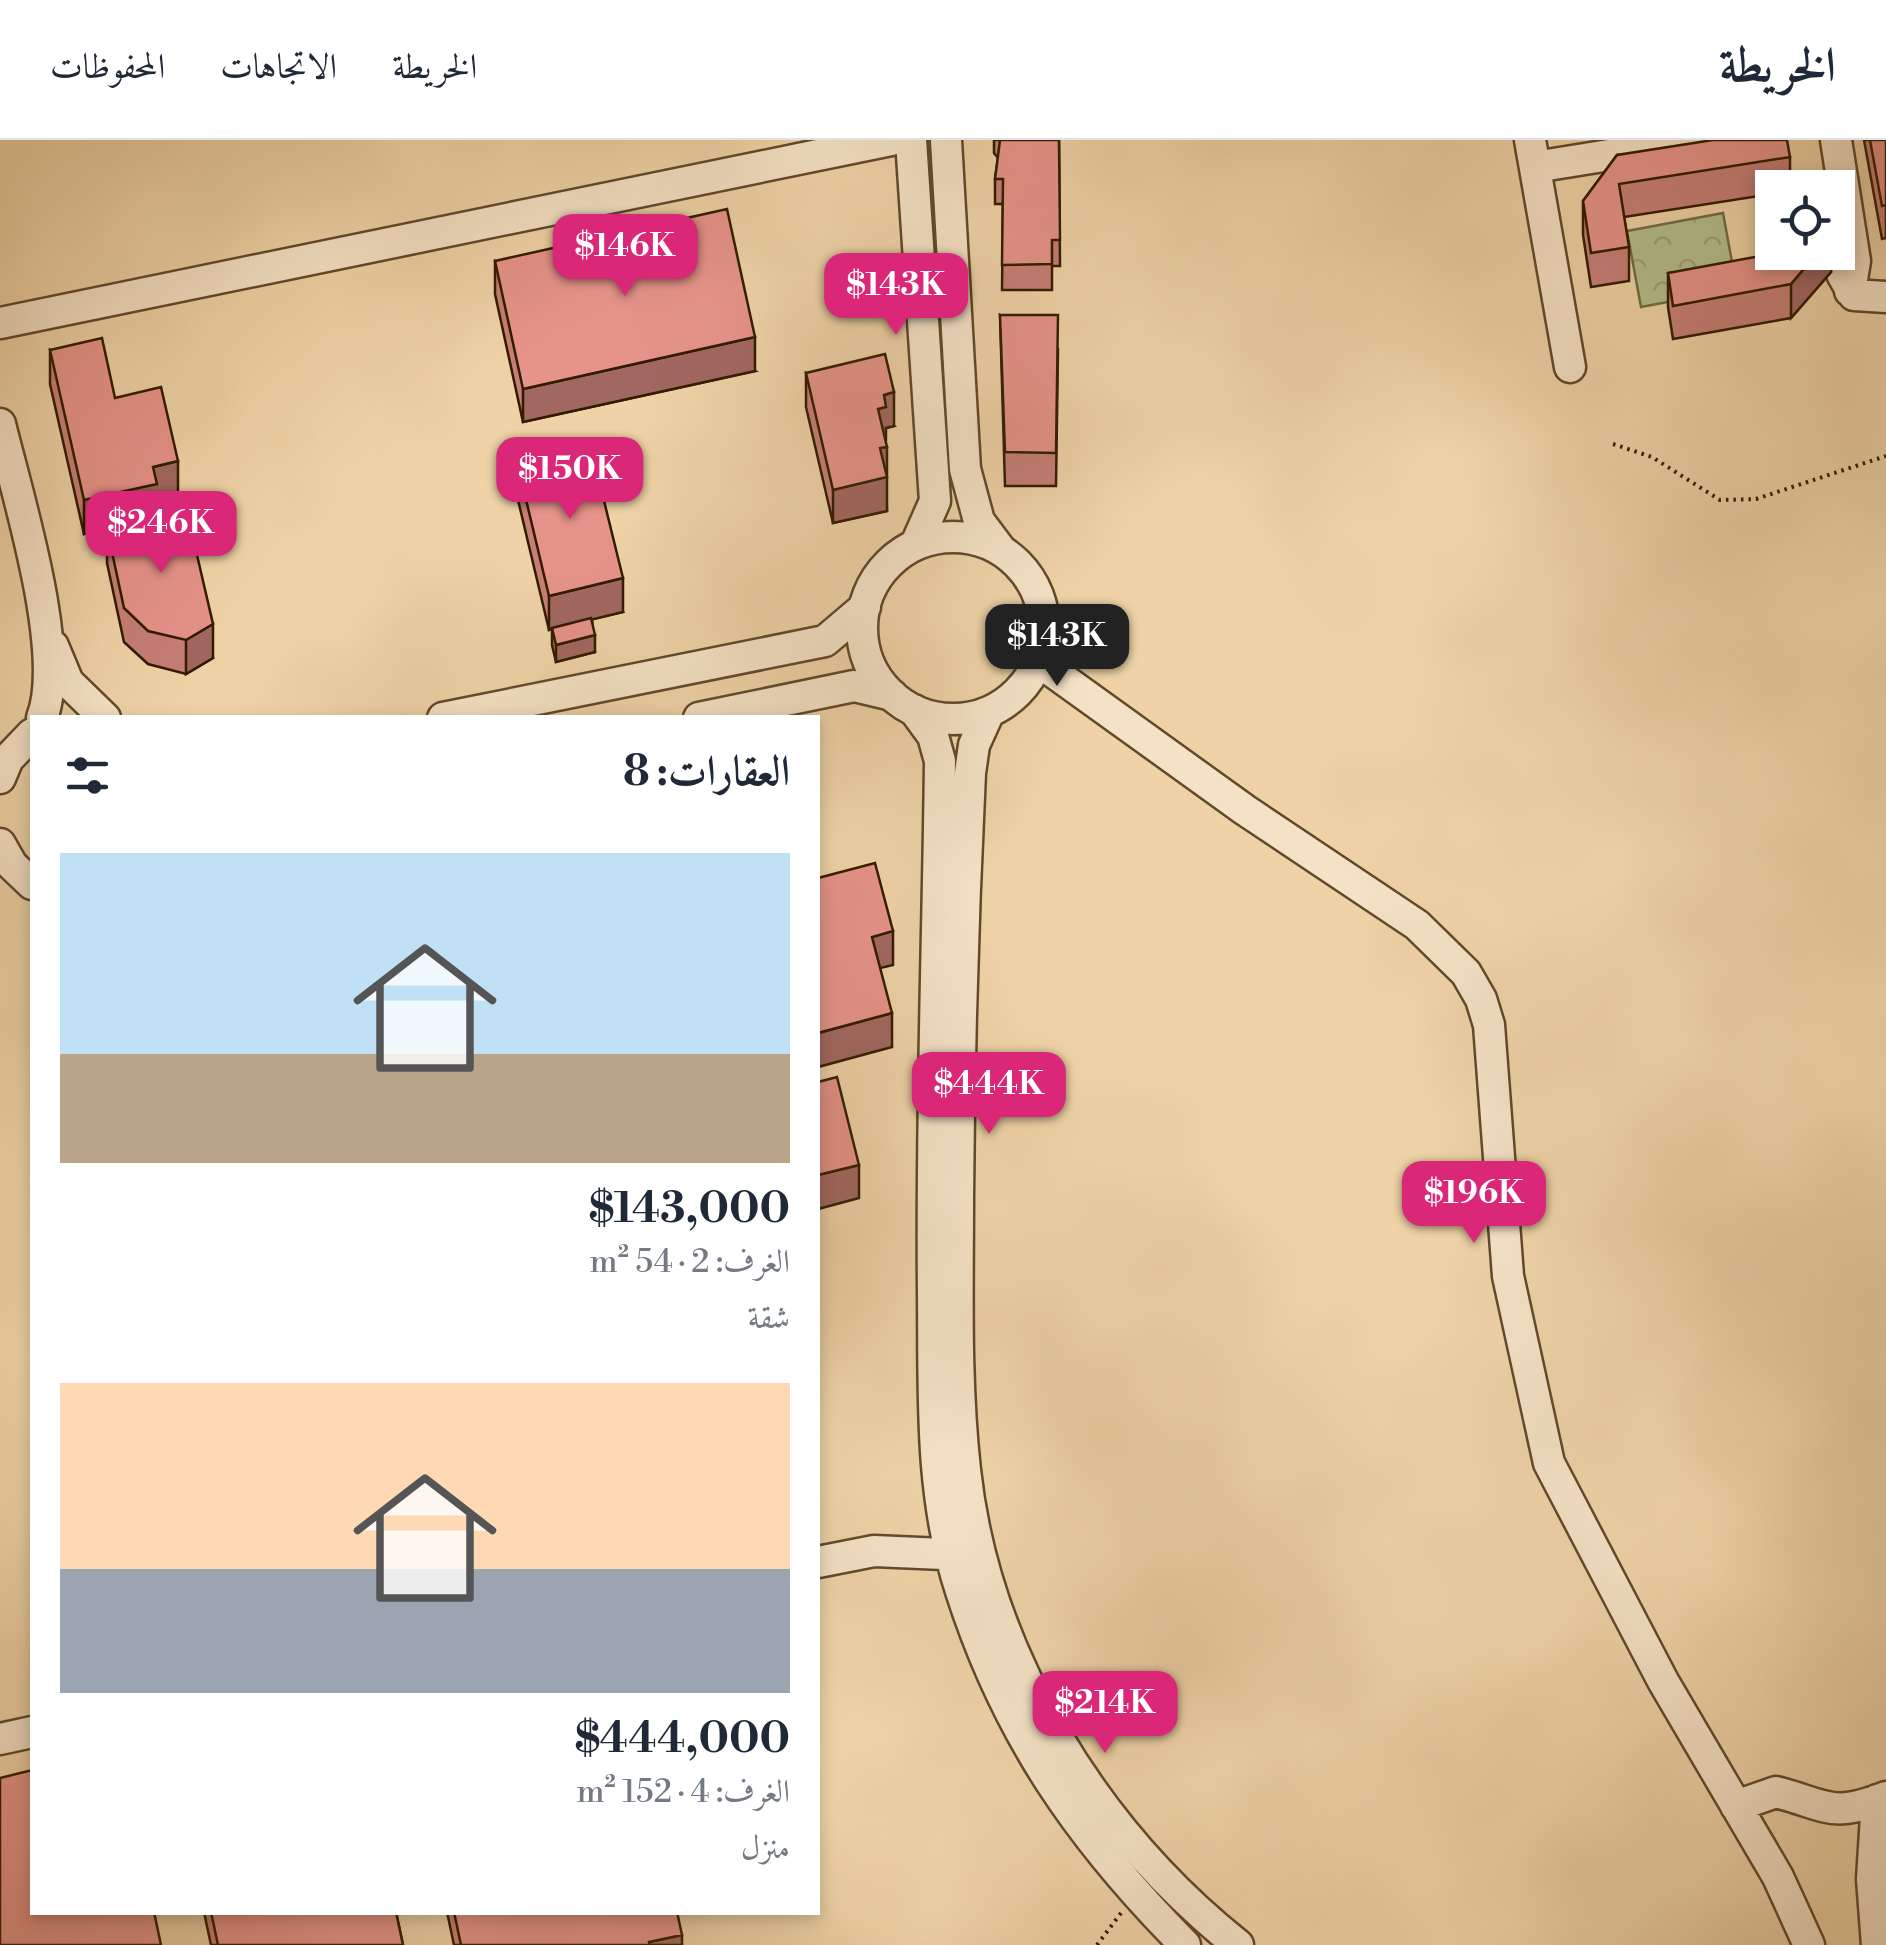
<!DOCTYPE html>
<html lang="ar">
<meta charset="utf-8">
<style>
body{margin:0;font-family:"Libre Bodoni",Amiri,serif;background:#f2f2f3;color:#1f2937;direction:rtl;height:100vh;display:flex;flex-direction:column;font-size:38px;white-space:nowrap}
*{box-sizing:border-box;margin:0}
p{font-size:32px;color:#747a83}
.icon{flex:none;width:55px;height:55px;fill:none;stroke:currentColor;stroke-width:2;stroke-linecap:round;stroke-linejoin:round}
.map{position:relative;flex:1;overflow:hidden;direction:ltr}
.details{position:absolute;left:30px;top:575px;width:790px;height:1200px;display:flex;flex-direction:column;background:#fff;border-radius:0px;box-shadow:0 5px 15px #0003;direction:rtl}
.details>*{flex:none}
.fabs{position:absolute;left:1755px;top:30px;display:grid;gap:20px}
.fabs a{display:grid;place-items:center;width:100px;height:100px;border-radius:0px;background:#fff;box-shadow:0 5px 15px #0003;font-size:50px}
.price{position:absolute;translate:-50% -85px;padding:0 22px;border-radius:20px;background:#db2777;color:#fff;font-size:32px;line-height:65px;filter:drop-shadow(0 2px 5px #0008)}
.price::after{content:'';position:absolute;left:50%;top:60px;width:30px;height:22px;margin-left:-15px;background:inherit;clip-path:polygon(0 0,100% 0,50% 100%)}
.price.on{background:#222;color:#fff}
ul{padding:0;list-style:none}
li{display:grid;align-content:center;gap:20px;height:530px;padding:0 30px}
li span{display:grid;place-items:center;height:310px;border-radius:0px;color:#555}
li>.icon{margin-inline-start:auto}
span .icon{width:180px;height:180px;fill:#fffc;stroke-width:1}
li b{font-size:42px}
h2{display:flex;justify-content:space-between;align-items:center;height:120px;padding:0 30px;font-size:42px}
header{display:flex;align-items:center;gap:60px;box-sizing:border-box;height:140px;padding:0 50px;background:#fff;border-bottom:2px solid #e0e1e3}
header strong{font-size:48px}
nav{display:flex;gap:55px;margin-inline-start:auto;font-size:35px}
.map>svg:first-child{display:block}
.forest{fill:url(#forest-crowns);stroke:#726c46;stroke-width:2.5}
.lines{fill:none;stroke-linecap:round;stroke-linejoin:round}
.minor-casing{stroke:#61492a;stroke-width:35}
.path{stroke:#321b00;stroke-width:4;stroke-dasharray:2.5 5;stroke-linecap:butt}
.minor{stroke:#f5e2c6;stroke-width:30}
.wall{fill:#c67e77;stroke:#321b00;stroke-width:2.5}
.shaded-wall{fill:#a16761;stroke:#321b00;stroke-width:2.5}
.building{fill:#e6938a;stroke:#321b00;stroke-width:2.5}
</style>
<header>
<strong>الخريطة</strong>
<nav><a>الخريطة</a><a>الاتجاهات</a><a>المحفوظات</a></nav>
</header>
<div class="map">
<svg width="1886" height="1805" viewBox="0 0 1886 1805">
<defs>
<pattern id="forest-crowns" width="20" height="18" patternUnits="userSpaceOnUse" patternTransform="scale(2.5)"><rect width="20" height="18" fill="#b3be8c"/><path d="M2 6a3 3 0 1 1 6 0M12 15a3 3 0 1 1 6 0" fill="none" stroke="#9aa377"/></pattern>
</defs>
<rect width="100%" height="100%" fill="#efd3a7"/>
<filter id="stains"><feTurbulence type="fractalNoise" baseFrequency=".002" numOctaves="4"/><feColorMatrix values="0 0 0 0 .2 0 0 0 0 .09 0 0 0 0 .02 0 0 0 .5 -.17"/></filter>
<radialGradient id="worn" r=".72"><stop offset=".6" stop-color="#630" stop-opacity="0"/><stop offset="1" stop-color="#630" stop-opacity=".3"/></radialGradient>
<path class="forest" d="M1723,73L1737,149L1641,167L1627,91Z"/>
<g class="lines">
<defs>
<path id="minor" d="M911,0L935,361L916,404
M946,0L965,329L979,381L1000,409
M1530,0L1570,227
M1836,0L1855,121L1850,151
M1535,27L1703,0
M1842,134L1854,155L1886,157
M0,183L891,0
M0,284C17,354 67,513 42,578
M862 488a91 91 0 1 1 182 0a91 91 0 1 1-182 0Z
M53,506L68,542L105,578
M1038,521L1245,670L1417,785L1466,833L1481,859L1489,885L1508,1136L1549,1323L1663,1541L1778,1737L1809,1805
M914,570L933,596L940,621C938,797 931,974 933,1151C934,1251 929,1354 961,1451C1007,1595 1080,1699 1185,1805
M989,572L974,605L970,633C963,775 959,916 958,1058C958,1149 955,1240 965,1330C985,1515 1095,1691 1238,1805
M443,578L825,501L865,467
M699,578L854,546L892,555
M0,638L8,619L32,594
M0,704L12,725L32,744
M818,1422L874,1411L966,1415
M0,1599L32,1592
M1736,1666L1776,1652C1827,1665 1831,1679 1886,1657
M1877,1805L1872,1739L1877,1660"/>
</defs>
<use href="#minor" class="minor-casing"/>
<path class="path" d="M1613,304L1652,317L1720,360L1756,359L1886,316
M1097,1805L1121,1773"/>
<use href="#minor" class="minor"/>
</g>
<path class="wall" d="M994,0H1059L1060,126H1052V150H1002L1003,64H995V39L998,18L994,13Z
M1864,0H1886V98L1882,99Z
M1617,15L1790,17V48H1772V54L1624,77L1629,107V141L1591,147L1583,95V61Z
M1831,112V132L1791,178L1673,199L1668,167V133Z
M495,121L755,231L523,282L495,154Z
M1000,175L1058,209L1056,346H1005Z
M50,210L115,258L178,355L157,360V377L84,394L50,244Z
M806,233L894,286L886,288L885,300L887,371L833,383L806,267Z
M518,326L623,472L592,479L595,512L556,522L552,505V489L549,490L518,360Z
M107,389L213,518L186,534L148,524L124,502L107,423Z
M204,1772H396L403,1805H211Z
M447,1772H677L682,1805H454Z"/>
<path class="shaded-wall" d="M1818,112H1831V132L1791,178V144Z
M755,197V231L523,282V249Z
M894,252V286L886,288V300L878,302V269L884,255Z
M887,307V371L833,383V350L880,308Z
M178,321V355L157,360V377L84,394V360L153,327Z
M623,438V472L549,490V456Z
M213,484V518L186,534V500Z
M595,495V512L556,522V505Z
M893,791V825L872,830V797Z
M892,873V907L818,927V893Z
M859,1025V1058L818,1069V1035Z
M682,1795V1805H649V1802Z"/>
<path class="building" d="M1000,0H1059L1060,100H1052V124L1002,125L1003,39H995Z
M1713,0H1787L1790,17L1619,44L1629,107L1591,113L1583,61L1617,15Z
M1870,0H1886V65L1882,66Z
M727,69L755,197L523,249L495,121Z
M1782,112H1818L1791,144L1673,166L1668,133Z
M1000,175H1058L1056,313L1005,312Z
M102,198L115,258L161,247L178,321L153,327L157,344L84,360L50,210Z
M885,214L894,252L884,255L886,267L878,269L887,307L880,308L887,337L833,350L806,233Z
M591,308L623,438L549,456L518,326Z
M187,372L213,484L186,500L148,491L124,468L107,389Z
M591,478L595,495L556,505L552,488Z
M875,723L893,791L872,797L892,873L818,893V738Z
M837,937L859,1025L818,1035V942Z
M32,1630V1772H154L161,1805H0V1638Z
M211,1772H396L403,1805H218Z
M454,1772H677L682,1795L649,1802L650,1805H461Z"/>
<rect width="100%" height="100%" filter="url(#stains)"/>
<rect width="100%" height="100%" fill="url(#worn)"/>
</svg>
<div class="fabs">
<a><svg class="icon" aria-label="locate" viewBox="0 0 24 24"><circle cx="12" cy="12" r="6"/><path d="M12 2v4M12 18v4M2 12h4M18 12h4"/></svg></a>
</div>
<b class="price" style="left:625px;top:159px">$146K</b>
<b class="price" style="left:896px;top:198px">$143K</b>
<b class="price" style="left:570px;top:382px">$150K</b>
<b class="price" style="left:161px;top:436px">$246K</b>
<b class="price on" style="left:1057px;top:549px">$143K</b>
<b class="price" style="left:989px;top:997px">$444K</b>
<b class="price" style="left:1474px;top:1106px">$196K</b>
<b class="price" style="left:1105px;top:1616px">$214K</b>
<section class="details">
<h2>العقارات: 8<svg class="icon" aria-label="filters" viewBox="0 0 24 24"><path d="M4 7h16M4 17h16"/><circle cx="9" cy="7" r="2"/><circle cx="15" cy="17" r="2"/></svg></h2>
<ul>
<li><span style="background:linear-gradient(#bfe0f5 65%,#b9a48a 0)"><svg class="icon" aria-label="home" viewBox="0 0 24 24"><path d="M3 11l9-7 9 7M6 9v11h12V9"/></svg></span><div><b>$143,000</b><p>الغرف: 2 · 54 m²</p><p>شقة</p></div></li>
<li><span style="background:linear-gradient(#ffd9b3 60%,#9aa5b1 0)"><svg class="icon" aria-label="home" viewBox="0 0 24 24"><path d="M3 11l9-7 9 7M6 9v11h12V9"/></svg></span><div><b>$444,000</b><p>الغرف: 4 · 152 m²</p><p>منزل</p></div></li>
</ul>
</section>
</div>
